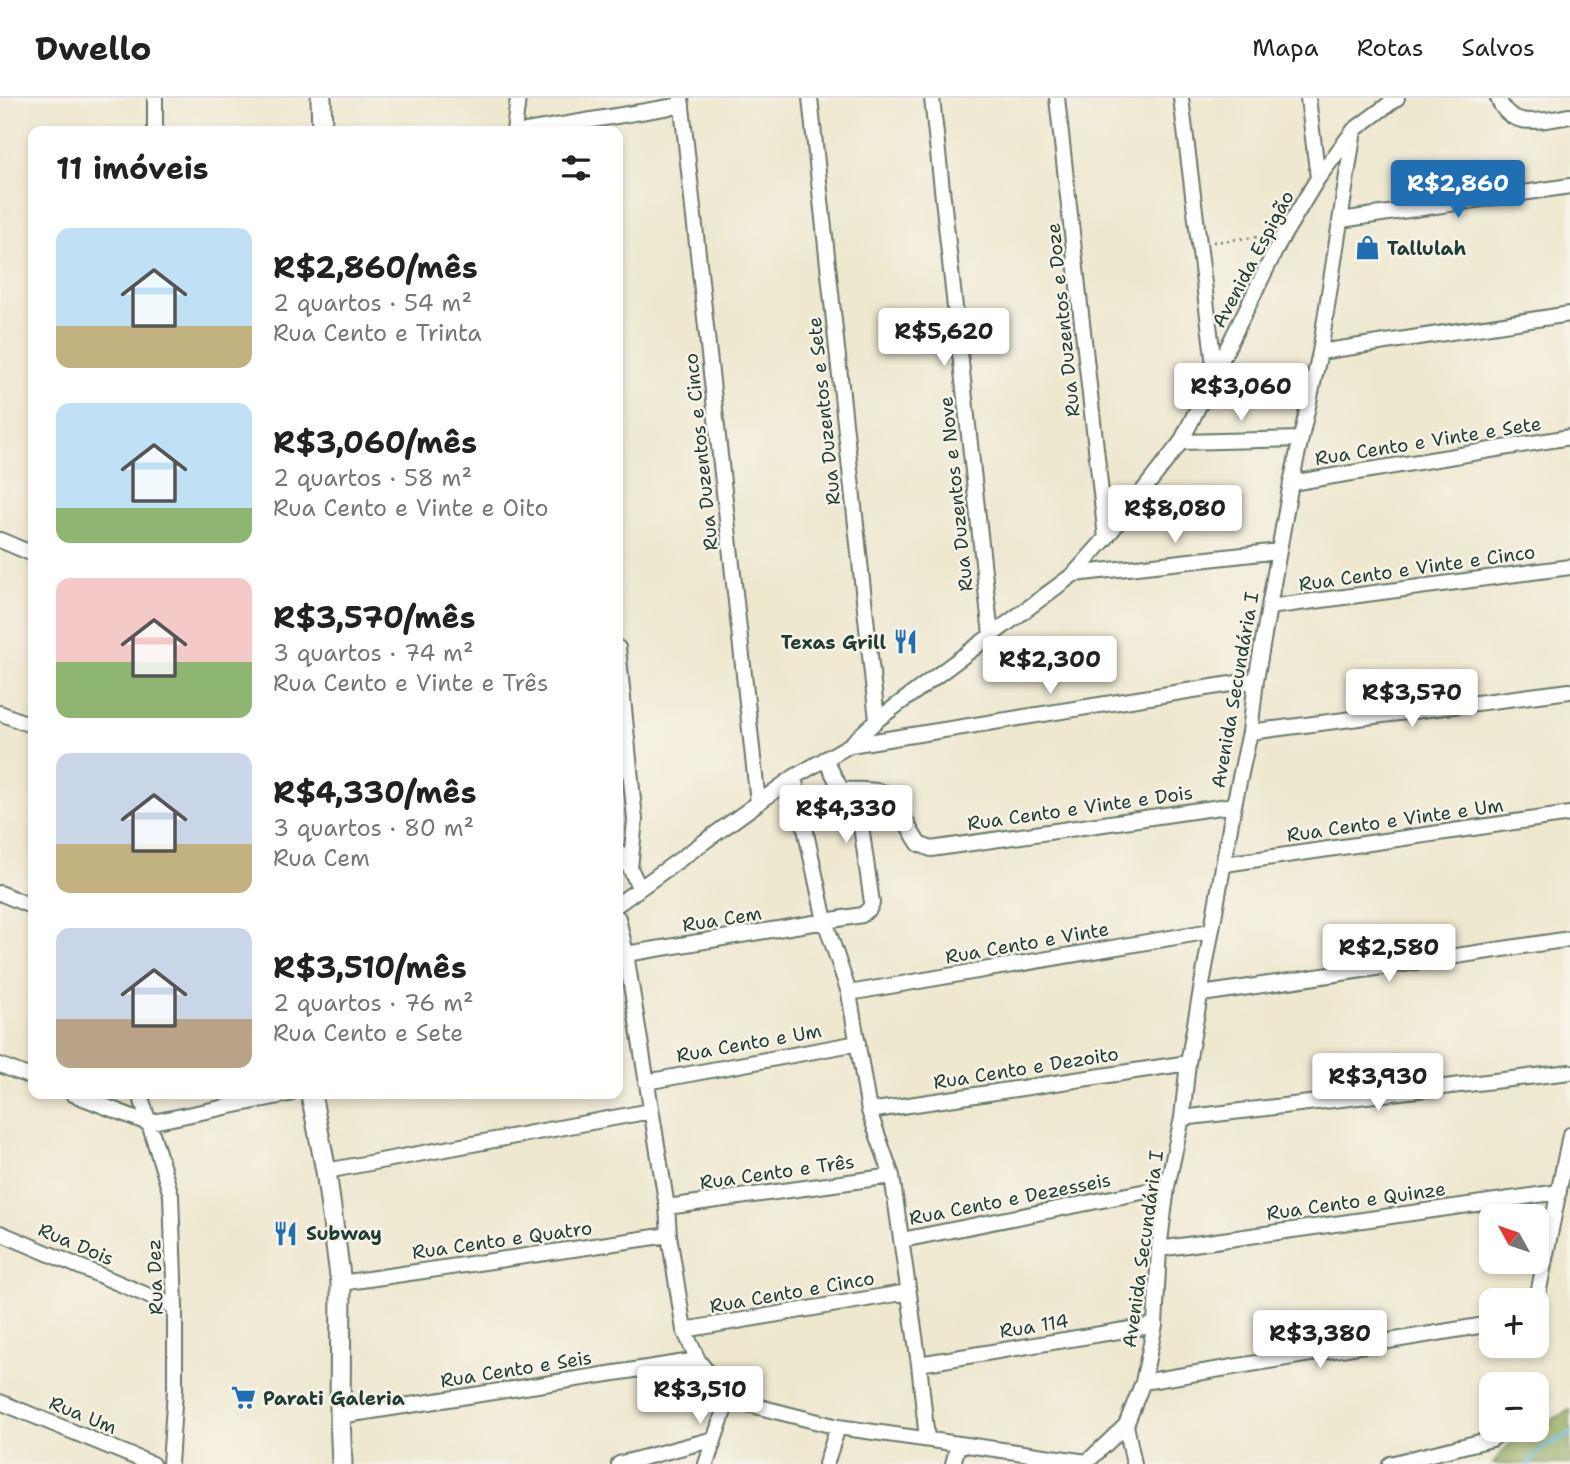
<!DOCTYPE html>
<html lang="pt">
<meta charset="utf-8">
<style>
body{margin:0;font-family:"Shantell Sans",sans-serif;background:#f6f6f6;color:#222;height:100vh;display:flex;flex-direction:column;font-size:26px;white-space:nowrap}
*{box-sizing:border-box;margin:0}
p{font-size:23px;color:#767676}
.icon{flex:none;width:38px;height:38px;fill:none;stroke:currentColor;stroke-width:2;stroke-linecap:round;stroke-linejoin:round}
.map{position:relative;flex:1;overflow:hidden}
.panel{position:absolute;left:28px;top:28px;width:595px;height:973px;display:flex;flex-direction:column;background:#fff;border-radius:14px;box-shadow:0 4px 10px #0003}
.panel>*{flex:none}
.needle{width:46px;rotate:310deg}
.controls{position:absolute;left:1479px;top:1106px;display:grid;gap:14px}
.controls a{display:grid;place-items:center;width:70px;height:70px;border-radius:14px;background:#fff;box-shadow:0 4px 10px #0003;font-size:35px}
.price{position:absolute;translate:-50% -60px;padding:0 16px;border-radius:7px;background:#fff;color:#222;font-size:23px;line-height:46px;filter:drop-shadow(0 2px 4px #0008)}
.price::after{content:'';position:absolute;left:50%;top:42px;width:21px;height:16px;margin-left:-10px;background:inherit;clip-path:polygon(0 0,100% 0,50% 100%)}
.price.selected{background:#1f6fb2;color:#fff}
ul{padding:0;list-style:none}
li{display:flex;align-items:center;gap:21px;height:175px;padding:0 28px}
li span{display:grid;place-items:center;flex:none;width:196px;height:140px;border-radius:14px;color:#555}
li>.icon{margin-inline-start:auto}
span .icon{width:84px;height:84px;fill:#fffc;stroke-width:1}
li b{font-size:30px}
h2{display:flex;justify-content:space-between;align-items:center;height:84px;padding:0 28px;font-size:30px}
header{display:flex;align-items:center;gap:42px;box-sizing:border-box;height:98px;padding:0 35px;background:#fff;border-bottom:2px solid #e0e0e0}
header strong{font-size:33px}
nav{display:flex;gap:38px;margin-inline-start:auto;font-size:24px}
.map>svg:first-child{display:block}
.forest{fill:#8ba557;stroke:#557146;stroke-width:2}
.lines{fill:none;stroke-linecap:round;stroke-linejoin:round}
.stream{stroke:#53b0d1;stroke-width:4.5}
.minor-casing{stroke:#67796a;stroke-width:18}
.major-casing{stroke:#67796a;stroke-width:23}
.path{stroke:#67796a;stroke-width:2.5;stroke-dasharray:2 5;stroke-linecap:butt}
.minor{stroke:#fff;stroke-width:14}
.major{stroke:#fff;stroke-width:19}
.labels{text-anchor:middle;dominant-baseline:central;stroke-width:5;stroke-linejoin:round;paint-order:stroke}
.poi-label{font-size:19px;font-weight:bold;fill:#1f3d34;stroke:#f7f3e8;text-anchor:start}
.street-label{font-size:19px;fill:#1f3d34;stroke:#f7f3e8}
</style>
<header>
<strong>Dwello</strong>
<nav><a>Mapa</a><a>Rotas</a><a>Salvos</a></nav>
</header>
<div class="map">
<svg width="1570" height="1366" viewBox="0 0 1570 1366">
<rect width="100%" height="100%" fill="#f7f3e8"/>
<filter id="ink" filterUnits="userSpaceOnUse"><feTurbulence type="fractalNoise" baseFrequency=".0143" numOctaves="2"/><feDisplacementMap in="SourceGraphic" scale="14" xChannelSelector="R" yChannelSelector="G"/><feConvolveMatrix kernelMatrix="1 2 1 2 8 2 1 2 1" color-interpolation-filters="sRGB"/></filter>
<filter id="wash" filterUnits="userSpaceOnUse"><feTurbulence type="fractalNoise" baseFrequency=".00686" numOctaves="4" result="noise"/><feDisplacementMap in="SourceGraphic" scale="28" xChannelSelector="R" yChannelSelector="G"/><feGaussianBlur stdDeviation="1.57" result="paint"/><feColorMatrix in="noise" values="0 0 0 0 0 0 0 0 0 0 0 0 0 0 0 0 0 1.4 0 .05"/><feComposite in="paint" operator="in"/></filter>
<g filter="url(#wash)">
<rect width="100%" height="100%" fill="#eee8cf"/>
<path class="forest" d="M1570,1312V1366H1493C1505,1352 1516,1332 1536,1332L1537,1329Z"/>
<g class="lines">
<path class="stream" d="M1528,1366L1542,1350L1570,1336"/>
</g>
</g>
<g filter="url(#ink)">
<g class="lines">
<defs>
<path id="minor" d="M155,0V33
M681,0L758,705
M810,0L877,622
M932,0L991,537
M1057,0L1106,440
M1181,0L1215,275
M1308,0L1318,80
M1498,0C1510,33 1543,22 1570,18
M514,33L518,0
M526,33L682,7
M1341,122L1570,88
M1320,254L1570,216
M1181,344L1301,341
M1291,385L1570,339
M0,442L33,456
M1074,476L1279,453
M1269,509L1570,469
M618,550L635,722L630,770
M0,615L33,628
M1250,634L1570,593
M850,647L1256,582
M794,679L825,823L849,895L869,1013L892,1078L919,1266L927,1341
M843,692C909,690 888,700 919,746L931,751L1234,707
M618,754L630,770L639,789
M1225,766L1570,716
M0,795L33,809
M618,806L794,679L850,647L877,622L1074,476L1106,440L1181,344L1280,143L1318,80L1354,32L1397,0
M618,820L626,856L667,1109L669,1137L684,1232L698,1262L728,1301L838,1329L1087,1364L1126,1327L1143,1284L1155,1227L1159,1151L1167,1089L1182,1020L1188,965L1234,707L1250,634L1256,582L1291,385L1320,254L1354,32
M626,856L862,817L869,811L872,805L861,728L825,661
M849,895L1211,833
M1202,896L1570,841
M0,967L33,980
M646,984L858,945
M73,996L148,1025L289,996
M140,996L171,1097L175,1209V1292L170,1366
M869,1013L1188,965
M1182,1020L1570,974
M326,1073L651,1013
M667,1109L892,1078
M0,1135L175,1209
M902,1142L1167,1089
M1159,1151L1559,1094
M341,1185L669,1137
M1536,1206L1570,1037
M684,1232L908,1194
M919,1266L1155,1227
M1143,1284L1491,1226
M0,1304L152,1366
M340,1318L698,1262
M1126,1327L1134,1366
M619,1366L714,1341
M706,1366L728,1301
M826,1366L838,1329
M953,1366L958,1347
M1390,1366L1492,1341L1504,1332"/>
<path id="major" d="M321,0L322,33
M311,996L326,1073L341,1185L340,1318L342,1366"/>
</defs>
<use href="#minor" class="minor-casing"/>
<use href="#major" class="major-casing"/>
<path class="path" d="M1213,144L1265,138"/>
<use href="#minor" class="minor"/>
<use href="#major" class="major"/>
</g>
</g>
<defs>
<symbol id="shop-bare" viewBox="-9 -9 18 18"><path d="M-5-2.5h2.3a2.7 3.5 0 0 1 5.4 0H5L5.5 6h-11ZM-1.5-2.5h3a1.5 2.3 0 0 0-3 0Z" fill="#1f6fb2" stroke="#f7f3e8" stroke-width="2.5" paint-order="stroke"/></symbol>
<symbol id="restaurant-bare" viewBox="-9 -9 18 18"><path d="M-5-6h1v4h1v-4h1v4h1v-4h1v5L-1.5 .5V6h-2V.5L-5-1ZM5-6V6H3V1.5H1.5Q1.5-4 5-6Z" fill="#1f6fb2" stroke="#f7f3e8" stroke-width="2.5" paint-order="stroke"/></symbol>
<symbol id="supermarket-bare" viewBox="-9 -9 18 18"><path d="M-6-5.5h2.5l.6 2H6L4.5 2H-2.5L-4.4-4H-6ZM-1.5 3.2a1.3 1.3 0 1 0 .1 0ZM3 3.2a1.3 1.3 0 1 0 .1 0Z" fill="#1f6fb2" stroke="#f7f3e8" stroke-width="2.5" paint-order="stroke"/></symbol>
</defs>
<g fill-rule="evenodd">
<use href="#shop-bare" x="1350" y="132" width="35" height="35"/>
<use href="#restaurant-bare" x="888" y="526" width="35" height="35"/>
<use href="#restaurant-bare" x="268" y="1118" width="35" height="35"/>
<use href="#supermarket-bare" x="226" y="1282" width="35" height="35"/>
</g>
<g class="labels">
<g class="poi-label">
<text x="1387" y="150">Tallulah</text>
<text x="886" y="544" text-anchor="end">Texas Grill</text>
<text x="306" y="1135">Subway</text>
<text x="263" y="1300">Parati Galeria</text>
</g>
<g class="street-label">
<text transform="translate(1253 161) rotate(-62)">Avenida Espigão</text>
<text transform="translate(1063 222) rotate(-96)">Rua Duzentos e Doze</text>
<text transform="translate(824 313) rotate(-96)">Rua Duzentos e Sete</text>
<text transform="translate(1428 343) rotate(-9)">Rua Cento e Vinte e Sete</text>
<text transform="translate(701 354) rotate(-96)">Rua Duzentos e Cinco</text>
<text transform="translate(956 396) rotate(-96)">Rua Duzentos e Nove</text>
<text transform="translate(1417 470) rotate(-8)">Rua Cento e Vinte e Cinco</text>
<text transform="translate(1235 592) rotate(-80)">Avenida Secundária I</text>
<text transform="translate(1080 710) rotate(-8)">Rua Cento e Vinte e Dois</text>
<text transform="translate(1395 722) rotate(-8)">Rua Cento e Vinte e Um</text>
<text transform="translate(722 821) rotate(-9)">Rua Cem</text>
<text transform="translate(1027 845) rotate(-10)">Rua Cento e Vinte</text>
<text transform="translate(749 945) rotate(-10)">Rua Cento e Um</text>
<text transform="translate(1026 970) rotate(-9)">Rua Cento e Dezoito</text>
<text transform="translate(777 1074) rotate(-8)">Rua Cento e Três</text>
<text transform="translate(1010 1101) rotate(-11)">Rua Cento e Dezesseis</text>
<text transform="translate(1356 1103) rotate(-8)">Rua Cento e Quinze</text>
<text transform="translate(502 1142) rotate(-8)">Rua Cento e Quatro</text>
<text transform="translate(76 1146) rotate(23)">Rua Dois</text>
<text transform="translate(1143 1151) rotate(-82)">Avenida Secundária I</text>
<text transform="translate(155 1179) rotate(-92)">Rua Dez</text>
<text transform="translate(792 1194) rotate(-10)">Rua Cento e Cinco</text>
<text transform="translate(1034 1228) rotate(-9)">Rua 114</text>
<text transform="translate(516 1271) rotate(-9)">Rua Cento e Seis</text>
<text transform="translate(83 1317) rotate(22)">Rua Um</text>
</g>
</g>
</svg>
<div class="controls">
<a><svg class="needle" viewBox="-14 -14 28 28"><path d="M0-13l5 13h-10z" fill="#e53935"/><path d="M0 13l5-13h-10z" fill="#767676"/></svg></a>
<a>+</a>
<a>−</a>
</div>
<b class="price selected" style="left:1458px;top:122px">R$2,860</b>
<b class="price" style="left:944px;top:270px">R$5,620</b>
<b class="price" style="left:1241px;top:325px">R$3,060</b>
<b class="price" style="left:1175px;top:447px">R$8,080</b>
<b class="price" style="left:1050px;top:598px">R$2,300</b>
<b class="price" style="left:1412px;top:631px">R$3,570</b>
<b class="price" style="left:846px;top:747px">R$4,330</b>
<b class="price" style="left:1389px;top:886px">R$2,580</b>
<b class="price" style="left:1378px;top:1015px">R$3,930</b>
<b class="price" style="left:1320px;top:1272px">R$3,380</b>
<b class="price" style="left:700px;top:1328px">R$3,510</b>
<section class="panel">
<h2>11 imóveis<svg class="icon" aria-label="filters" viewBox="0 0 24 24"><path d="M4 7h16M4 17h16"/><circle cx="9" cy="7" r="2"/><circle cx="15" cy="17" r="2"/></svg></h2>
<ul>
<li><span style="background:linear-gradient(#bfe0f5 70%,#c2b280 0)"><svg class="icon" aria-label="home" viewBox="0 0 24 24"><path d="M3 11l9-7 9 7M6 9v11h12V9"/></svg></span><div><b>R$2,860/mês</b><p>2 quartos · 54 m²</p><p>Rua Cento e Trinta</p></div></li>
<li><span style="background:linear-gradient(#bfe0f5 75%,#8fb573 0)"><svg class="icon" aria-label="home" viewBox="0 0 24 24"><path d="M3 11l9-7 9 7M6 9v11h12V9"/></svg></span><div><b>R$3,060/mês</b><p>2 quartos · 58 m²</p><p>Rua Cento e Vinte e Oito</p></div></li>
<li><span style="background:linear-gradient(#f6c9c9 60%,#8fb573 0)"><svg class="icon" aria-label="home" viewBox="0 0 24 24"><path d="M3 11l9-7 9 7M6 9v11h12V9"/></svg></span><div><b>R$3,570/mês</b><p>3 quartos · 74 m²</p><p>Rua Cento e Vinte e Três</p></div></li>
<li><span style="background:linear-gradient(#c9d6e8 65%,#c2b280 0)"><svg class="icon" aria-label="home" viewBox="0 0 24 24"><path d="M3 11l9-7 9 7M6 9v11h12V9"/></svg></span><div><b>R$4,330/mês</b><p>3 quartos · 80 m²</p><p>Rua Cem</p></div></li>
<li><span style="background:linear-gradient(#c9d6e8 65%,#b9a48a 0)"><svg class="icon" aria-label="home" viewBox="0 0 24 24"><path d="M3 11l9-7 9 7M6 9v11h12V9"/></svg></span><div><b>R$3,510/mês</b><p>2 quartos · 76 m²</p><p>Rua Cento e Sete</p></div></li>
</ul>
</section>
</div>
